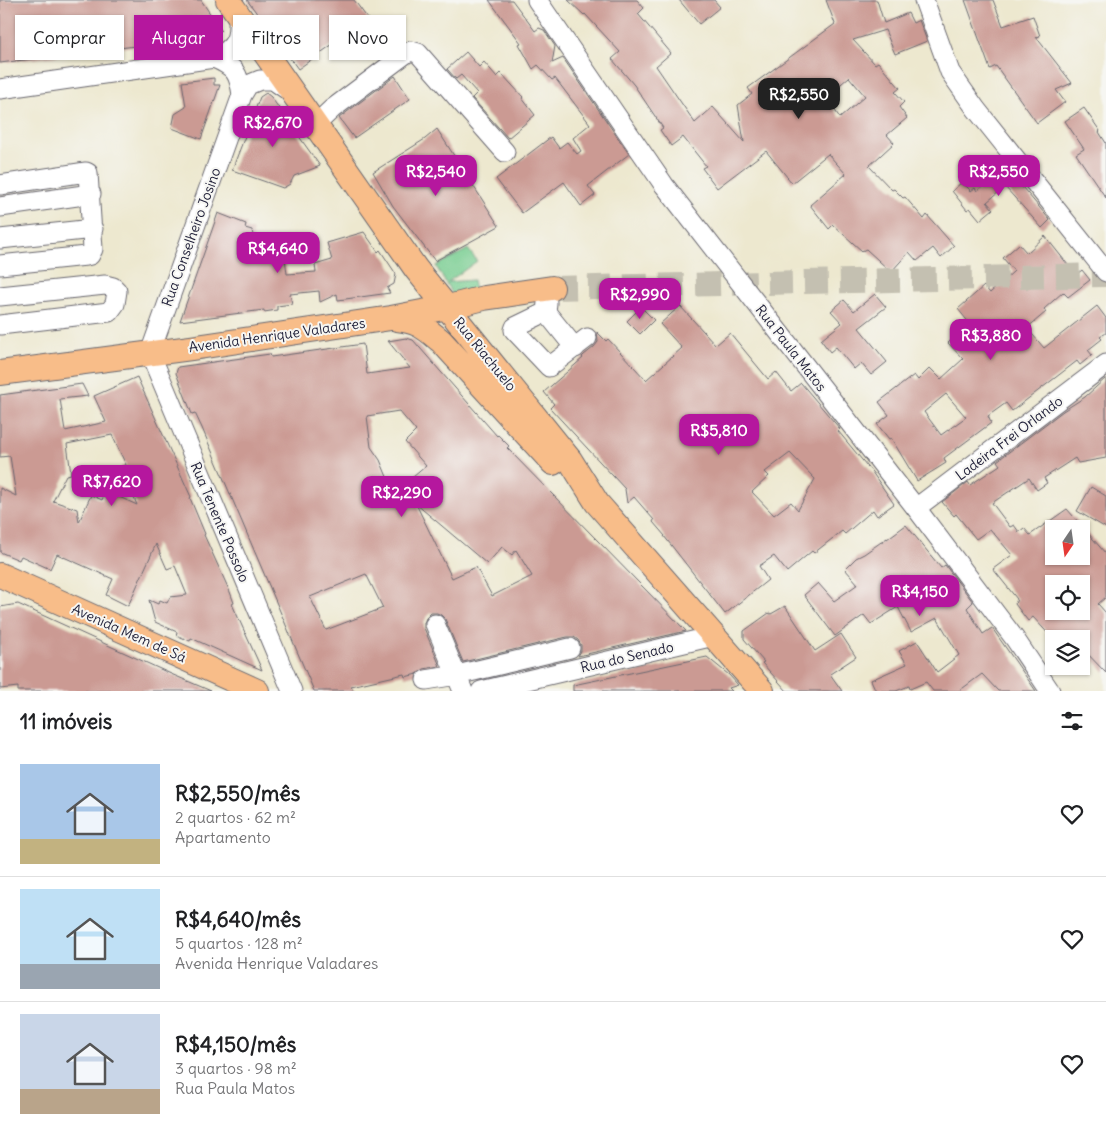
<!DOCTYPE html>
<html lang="pt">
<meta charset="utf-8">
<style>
body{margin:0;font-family:Delius,sans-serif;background:#f2f2f2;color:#202124;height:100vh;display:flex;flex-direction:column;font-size:19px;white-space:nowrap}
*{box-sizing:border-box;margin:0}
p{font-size:16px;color:#757577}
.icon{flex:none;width:28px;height:28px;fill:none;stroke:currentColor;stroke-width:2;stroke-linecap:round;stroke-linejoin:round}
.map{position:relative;height:691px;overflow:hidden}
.panel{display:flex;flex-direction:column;background:#fff;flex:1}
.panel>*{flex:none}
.top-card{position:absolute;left:15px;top:15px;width:500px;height:45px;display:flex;gap:10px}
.needle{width:32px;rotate:193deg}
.controls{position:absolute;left:1045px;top:520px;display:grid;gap:10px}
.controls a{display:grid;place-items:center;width:45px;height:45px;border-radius:0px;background:#fff;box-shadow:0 1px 4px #0004;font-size:25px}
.price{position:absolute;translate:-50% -42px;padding:0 11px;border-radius:10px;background:#b5179e;color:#fff;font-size:16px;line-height:32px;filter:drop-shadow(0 1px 2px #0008)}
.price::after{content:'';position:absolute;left:50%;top:30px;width:15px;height:11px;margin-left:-8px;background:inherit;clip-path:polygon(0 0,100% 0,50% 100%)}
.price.on{background:#222;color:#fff}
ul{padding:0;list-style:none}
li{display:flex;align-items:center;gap:15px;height:125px;padding:0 20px}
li+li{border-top:1px solid #e0e0e0}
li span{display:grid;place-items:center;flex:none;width:140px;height:100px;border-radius:0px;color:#555}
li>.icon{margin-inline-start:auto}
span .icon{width:60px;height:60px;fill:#fffc;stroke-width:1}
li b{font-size:21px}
h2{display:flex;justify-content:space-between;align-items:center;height:60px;padding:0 20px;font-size:21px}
.chip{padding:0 18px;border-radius:0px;background:#fff;box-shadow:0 1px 4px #0004;font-size:18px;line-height:45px}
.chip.on{background:#b5179e;color:#fff}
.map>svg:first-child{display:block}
.green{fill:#79ce92;stroke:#4e7866}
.building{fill:#cb9a93;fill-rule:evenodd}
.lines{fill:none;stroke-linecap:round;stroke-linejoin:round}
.major-tunnel{stroke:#c4c0b1;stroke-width:24;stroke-dasharray:24 12;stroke-linecap:butt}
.minor-casing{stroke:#69676f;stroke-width:21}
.major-casing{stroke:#69676f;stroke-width:26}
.minor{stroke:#fff;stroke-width:19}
.major{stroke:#f8bd89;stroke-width:24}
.labels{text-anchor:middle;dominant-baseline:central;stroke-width:4;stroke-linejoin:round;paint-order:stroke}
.street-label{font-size:14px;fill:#22223b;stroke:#f6f6f2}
</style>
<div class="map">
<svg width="1106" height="691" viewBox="0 0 1106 691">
<rect width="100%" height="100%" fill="#f6f6f2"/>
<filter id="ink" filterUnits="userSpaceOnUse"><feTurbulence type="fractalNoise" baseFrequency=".02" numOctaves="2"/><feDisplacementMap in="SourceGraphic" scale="10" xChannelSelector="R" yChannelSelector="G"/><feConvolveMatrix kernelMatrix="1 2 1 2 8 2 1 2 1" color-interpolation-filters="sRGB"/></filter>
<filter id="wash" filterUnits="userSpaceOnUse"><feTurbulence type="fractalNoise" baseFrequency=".0096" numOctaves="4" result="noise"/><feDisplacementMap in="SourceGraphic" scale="20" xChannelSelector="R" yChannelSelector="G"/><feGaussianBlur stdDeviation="1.12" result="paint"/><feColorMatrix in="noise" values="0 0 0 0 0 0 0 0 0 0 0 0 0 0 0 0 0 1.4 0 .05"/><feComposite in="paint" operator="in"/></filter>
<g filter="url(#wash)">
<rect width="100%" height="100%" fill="#ede8cf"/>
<path class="green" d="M468,249L477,261L448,282L473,280L476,297L456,301L436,266Z"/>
<g id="blocks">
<path class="building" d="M0,0H201L221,30L217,35L199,38L0,63Z
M247,0H354L368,19L298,69Z
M489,0H512L535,31L539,28L544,30L555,46L552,63L563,58L629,154L588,186L595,195L581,206L564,182L522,213L496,179L551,137L559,148L567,142L577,154L581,151L573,138L590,124L555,78L552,80L538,65L533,69L519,44L521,43Z
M568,0H637L644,8L638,14L671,53L656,66L695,123L713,107L744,142L738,105L752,94L748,88L835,24L826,0H877L884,23L908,13L913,23L919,20L927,41L895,54L885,30L853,40L875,64L878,62L900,88L895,92L904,102L899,107L907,118L887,135L894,143L869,166L892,190L894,189L903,198L905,197L924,219L927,215L954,246L941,258L933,248L917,261L909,252L891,272L866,249L862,251L833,225L829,229L810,205L846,174L828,154L792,183L766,151L717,188L702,168L706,166L683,137L671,146L660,130L663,128L634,85L612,59L620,52L585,14L584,15ZM849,77L865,96L840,118L826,97Z
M679,0H714L720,7L699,24Z
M965,0H993L1003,26L1033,16L1040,36L1036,37L1072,83L1056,90L1065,102L1037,123L996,66L990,69Z
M466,52L479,67L484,62L497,77L501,73L523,97L522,98L535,115L508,138L472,98L477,93L461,75L456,79L447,69Z
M395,76L410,99L354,138L339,118Z
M214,78V85H220L201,139L172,128L175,114L186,107L182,82Z
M266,93L271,97L320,166L294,176L290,184L283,188L232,170L260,97Z
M1084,108L1100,131L1099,132L1106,143V198L1076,154L1084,149L1065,121Z
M437,129L499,226L435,261L393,206L373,172L425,139Z
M1006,168L1050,220L1042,228L1005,187L987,202L993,209L980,220L970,208L967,210L952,191L962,182L971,191L975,188L977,191Z
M218,213L246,224L245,228L252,230L255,247L269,246L270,252L284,250L287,274L316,272L315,265L332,260L327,243L364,232L378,252L380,250L396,274L394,284L387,288L390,293L338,300L337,294L320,302L319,291L290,294L292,304L277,306V310L264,312V310L180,321Z
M1045,236L1076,275L1082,270L1090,280L1068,297L1063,292L1044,309L1046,312L1027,328L1044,348L1097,306L1106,318V333L1100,337L1102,339L1088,350L1092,355L1080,365L1077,361L1012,411L1006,403L988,416L991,423L944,458L946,463L917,481L891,438L889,439L877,424L889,415L879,402L914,375L918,380L930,368L941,379L963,359L948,343L970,324L958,309L984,286L990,293L1014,271L1003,258L1019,244L1027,253ZM946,394L966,417L941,435L924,412Z
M875,294L886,307L859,328L887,362L871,375L861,363L854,369L836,347L830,352L821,340L842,323L831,311L844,300L854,311Z
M680,306L716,345L730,333L768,379L776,372L791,391L801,383L840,429L838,431L872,472L894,504L877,516L873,510L845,534L842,531L814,553L812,551L787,572L774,556L759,566L768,580L725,614L664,536H665L653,522L654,520L634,497L627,503L625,489L550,408L554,404L544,392L583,358L582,357L584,355L594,347L598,342L597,332L606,341L608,339L646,380L682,348L660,324ZM790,453L815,479L798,510L791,502L774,515L752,492L769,476L765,472Z
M641,307L654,320L640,334L627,321Z
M406,338L413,340L497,436L498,435L509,446L507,448L686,631L578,656L581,651V645L578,640L574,637H567L463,662L445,619L441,615L437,613H431L426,618L424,623V628L440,666L424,669L417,674L405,677L404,674L351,686L354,691H314L202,428L195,413L192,414L176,373L178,367L270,354L271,357L363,344L367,374L410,368L388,341ZM399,411L416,431L405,442L426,466L400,488L394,480L390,484L380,460L371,447L367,416ZM416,504L487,564L502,547L512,555L516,550L532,576L492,596L476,567L452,578ZM366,574L383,608L326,630L310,597Z
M137,377L191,497L190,498L205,534L204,535L230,592L234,603L232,604L262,670L191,638L190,641L176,635L177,632L155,622L149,600L158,604L160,600L167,603L170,597L187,595L175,566L167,569L156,544L128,606L106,595L113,579L57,554L50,569L21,556L19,560L0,552V488L16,496L10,456L0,457V395L82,384L88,396L60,399L65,431L106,422L94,396ZM112,435L126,465L121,467L137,505L106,491L102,500L91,495L79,522L77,509L53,501L66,475L71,474L67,444Z
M1106,378V458L1078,463L1075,458L1044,478L1047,483L1037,490L1029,478L992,503L1010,527L1014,525L1019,532L1024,528L1030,535L1067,509L1106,554V597L1098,604L1106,613V673L1081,647V639H1053L1033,617L1028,621L1015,604L1017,599L993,569L1012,555L990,529L976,539L956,514L954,516L942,502L968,482L970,485L1000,465L997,461L1063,411L1085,397ZM1054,529H1081V556H1054ZM1054,584H1081V611H1054Z
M1091,487L1106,496V528L1077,511Z
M906,525L941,568L945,565L973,602L967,608L983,634L992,628L1036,691H998L982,674L959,691H933L926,682L910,689L909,686L896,691H876L871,680L907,664L899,651L917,641L937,672L959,655L937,618L911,632L898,607L871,624L864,615L835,636L804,595L818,583L834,601L858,584L845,569L856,558L864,554L887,538V539Z
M18,604L171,674L211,691H18V687L0,689V607Z
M785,606L815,651L841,634L856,657L830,674L842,691H787L762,663L764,662L744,639V631L769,613L771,614Z
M707,657L729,675L738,685L729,688L732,691H573V685Z"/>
</g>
</g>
<g filter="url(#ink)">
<use href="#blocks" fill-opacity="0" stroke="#69676f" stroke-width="1"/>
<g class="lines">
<path class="major-tunnel" d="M552,288L1106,275"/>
<defs>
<path id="minor" d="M537,0L664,185L916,508L1015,639L1050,691
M924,0L950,72L976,109L1106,272
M214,58C235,67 239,73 242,95
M0,89L214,58C238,47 239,38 238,13
M289,91L273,80H260L248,85L242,95L150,353L292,691
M315,125L332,109L408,52L411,51L418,53L505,152
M0,185L86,172L88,173L93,249L90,255L86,256L0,265
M0,207L91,194
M0,239L93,229
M546,289L547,303L546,312L515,327L514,330L549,367L587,338
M0,296L105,285L113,287L117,291L115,304L109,312L0,325
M546,312L575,348
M916,508L1106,364
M435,624L463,691
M426,680L457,675L570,648
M481,691L714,636"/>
<path id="major" d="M228,0L416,269L570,460L597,503L762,691
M397,319C418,321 425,328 441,341L553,463
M0,373L191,348L391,318L448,307L484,298L552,288
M0,575L257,691"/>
</defs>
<use href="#minor" class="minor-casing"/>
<use href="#major" class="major-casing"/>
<use href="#minor" class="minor"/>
<use href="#major" class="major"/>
</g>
</g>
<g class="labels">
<g class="street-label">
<text transform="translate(191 237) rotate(-70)">Rua Conselheiro Josino</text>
<text transform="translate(277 335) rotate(-8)">Avenida Henrique Valadares</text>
<text transform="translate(791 348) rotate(52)">Rua Paula Matos</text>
<text transform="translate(485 354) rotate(51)">Rua Riachuelo</text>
<text transform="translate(1009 438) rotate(-37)">Ladeira Frei Orlando</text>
<text transform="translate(220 522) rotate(67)">Rua Tenente Possolo</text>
<text transform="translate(129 633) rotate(24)">Avenida Mem de Sá</text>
<text transform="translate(627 657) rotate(-13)">Rua do Senado</text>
</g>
</g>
</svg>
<div class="controls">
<a><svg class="needle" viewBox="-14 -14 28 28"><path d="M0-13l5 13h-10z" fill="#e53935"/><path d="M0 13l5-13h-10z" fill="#757577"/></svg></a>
<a><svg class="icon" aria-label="locate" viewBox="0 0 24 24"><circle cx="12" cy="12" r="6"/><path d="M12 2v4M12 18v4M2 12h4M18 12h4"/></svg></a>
<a><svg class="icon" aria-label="layers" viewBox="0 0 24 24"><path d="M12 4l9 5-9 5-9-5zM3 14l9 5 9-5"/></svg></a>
</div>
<b class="price on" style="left:799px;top:120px">R$2,550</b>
<b class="price" style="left:273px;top:148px">R$2,670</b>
<b class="price" style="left:436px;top:197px">R$2,540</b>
<b class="price" style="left:999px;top:197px">R$2,550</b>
<b class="price" style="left:278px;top:274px">R$4,640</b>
<b class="price" style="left:640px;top:320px">R$2,990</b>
<b class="price" style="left:991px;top:361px">R$3,880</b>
<b class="price" style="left:719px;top:456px">R$5,810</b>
<b class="price" style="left:112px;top:507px">R$7,620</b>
<b class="price" style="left:402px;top:518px">R$2,290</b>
<b class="price" style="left:920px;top:617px">R$4,150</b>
<div class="top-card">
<a class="chip">Comprar</a>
<a class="chip on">Alugar</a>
<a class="chip">Filtros</a>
<a class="chip">Novo</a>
</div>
</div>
<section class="panel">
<h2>11 imóveis<svg class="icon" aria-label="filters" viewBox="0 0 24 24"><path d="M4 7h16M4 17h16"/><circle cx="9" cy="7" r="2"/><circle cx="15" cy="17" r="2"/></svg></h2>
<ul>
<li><span style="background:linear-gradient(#a9c7e8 75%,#c2b280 0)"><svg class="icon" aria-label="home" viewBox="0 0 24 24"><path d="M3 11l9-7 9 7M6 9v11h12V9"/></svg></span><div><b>R$2,550/mês</b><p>2 quartos · 62 m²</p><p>Apartamento</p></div><svg class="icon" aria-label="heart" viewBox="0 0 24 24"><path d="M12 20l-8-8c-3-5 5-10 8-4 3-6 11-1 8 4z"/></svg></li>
<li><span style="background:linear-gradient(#bfe0f5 75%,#9aa5b1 0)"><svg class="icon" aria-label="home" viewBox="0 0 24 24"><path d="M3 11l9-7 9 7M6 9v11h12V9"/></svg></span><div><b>R$4,640/mês</b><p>5 quartos · 128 m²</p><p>Avenida Henrique Valadares</p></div><svg class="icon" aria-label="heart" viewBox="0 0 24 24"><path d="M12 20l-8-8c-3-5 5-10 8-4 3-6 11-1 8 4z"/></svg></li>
<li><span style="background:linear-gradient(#c9d6e8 75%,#b9a48a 0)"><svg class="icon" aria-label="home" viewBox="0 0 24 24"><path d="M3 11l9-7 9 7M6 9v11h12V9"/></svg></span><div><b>R$4,150/mês</b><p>3 quartos · 98 m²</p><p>Rua Paula Matos</p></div><svg class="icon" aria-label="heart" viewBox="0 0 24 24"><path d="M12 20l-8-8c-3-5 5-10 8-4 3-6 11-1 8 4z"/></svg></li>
</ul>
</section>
